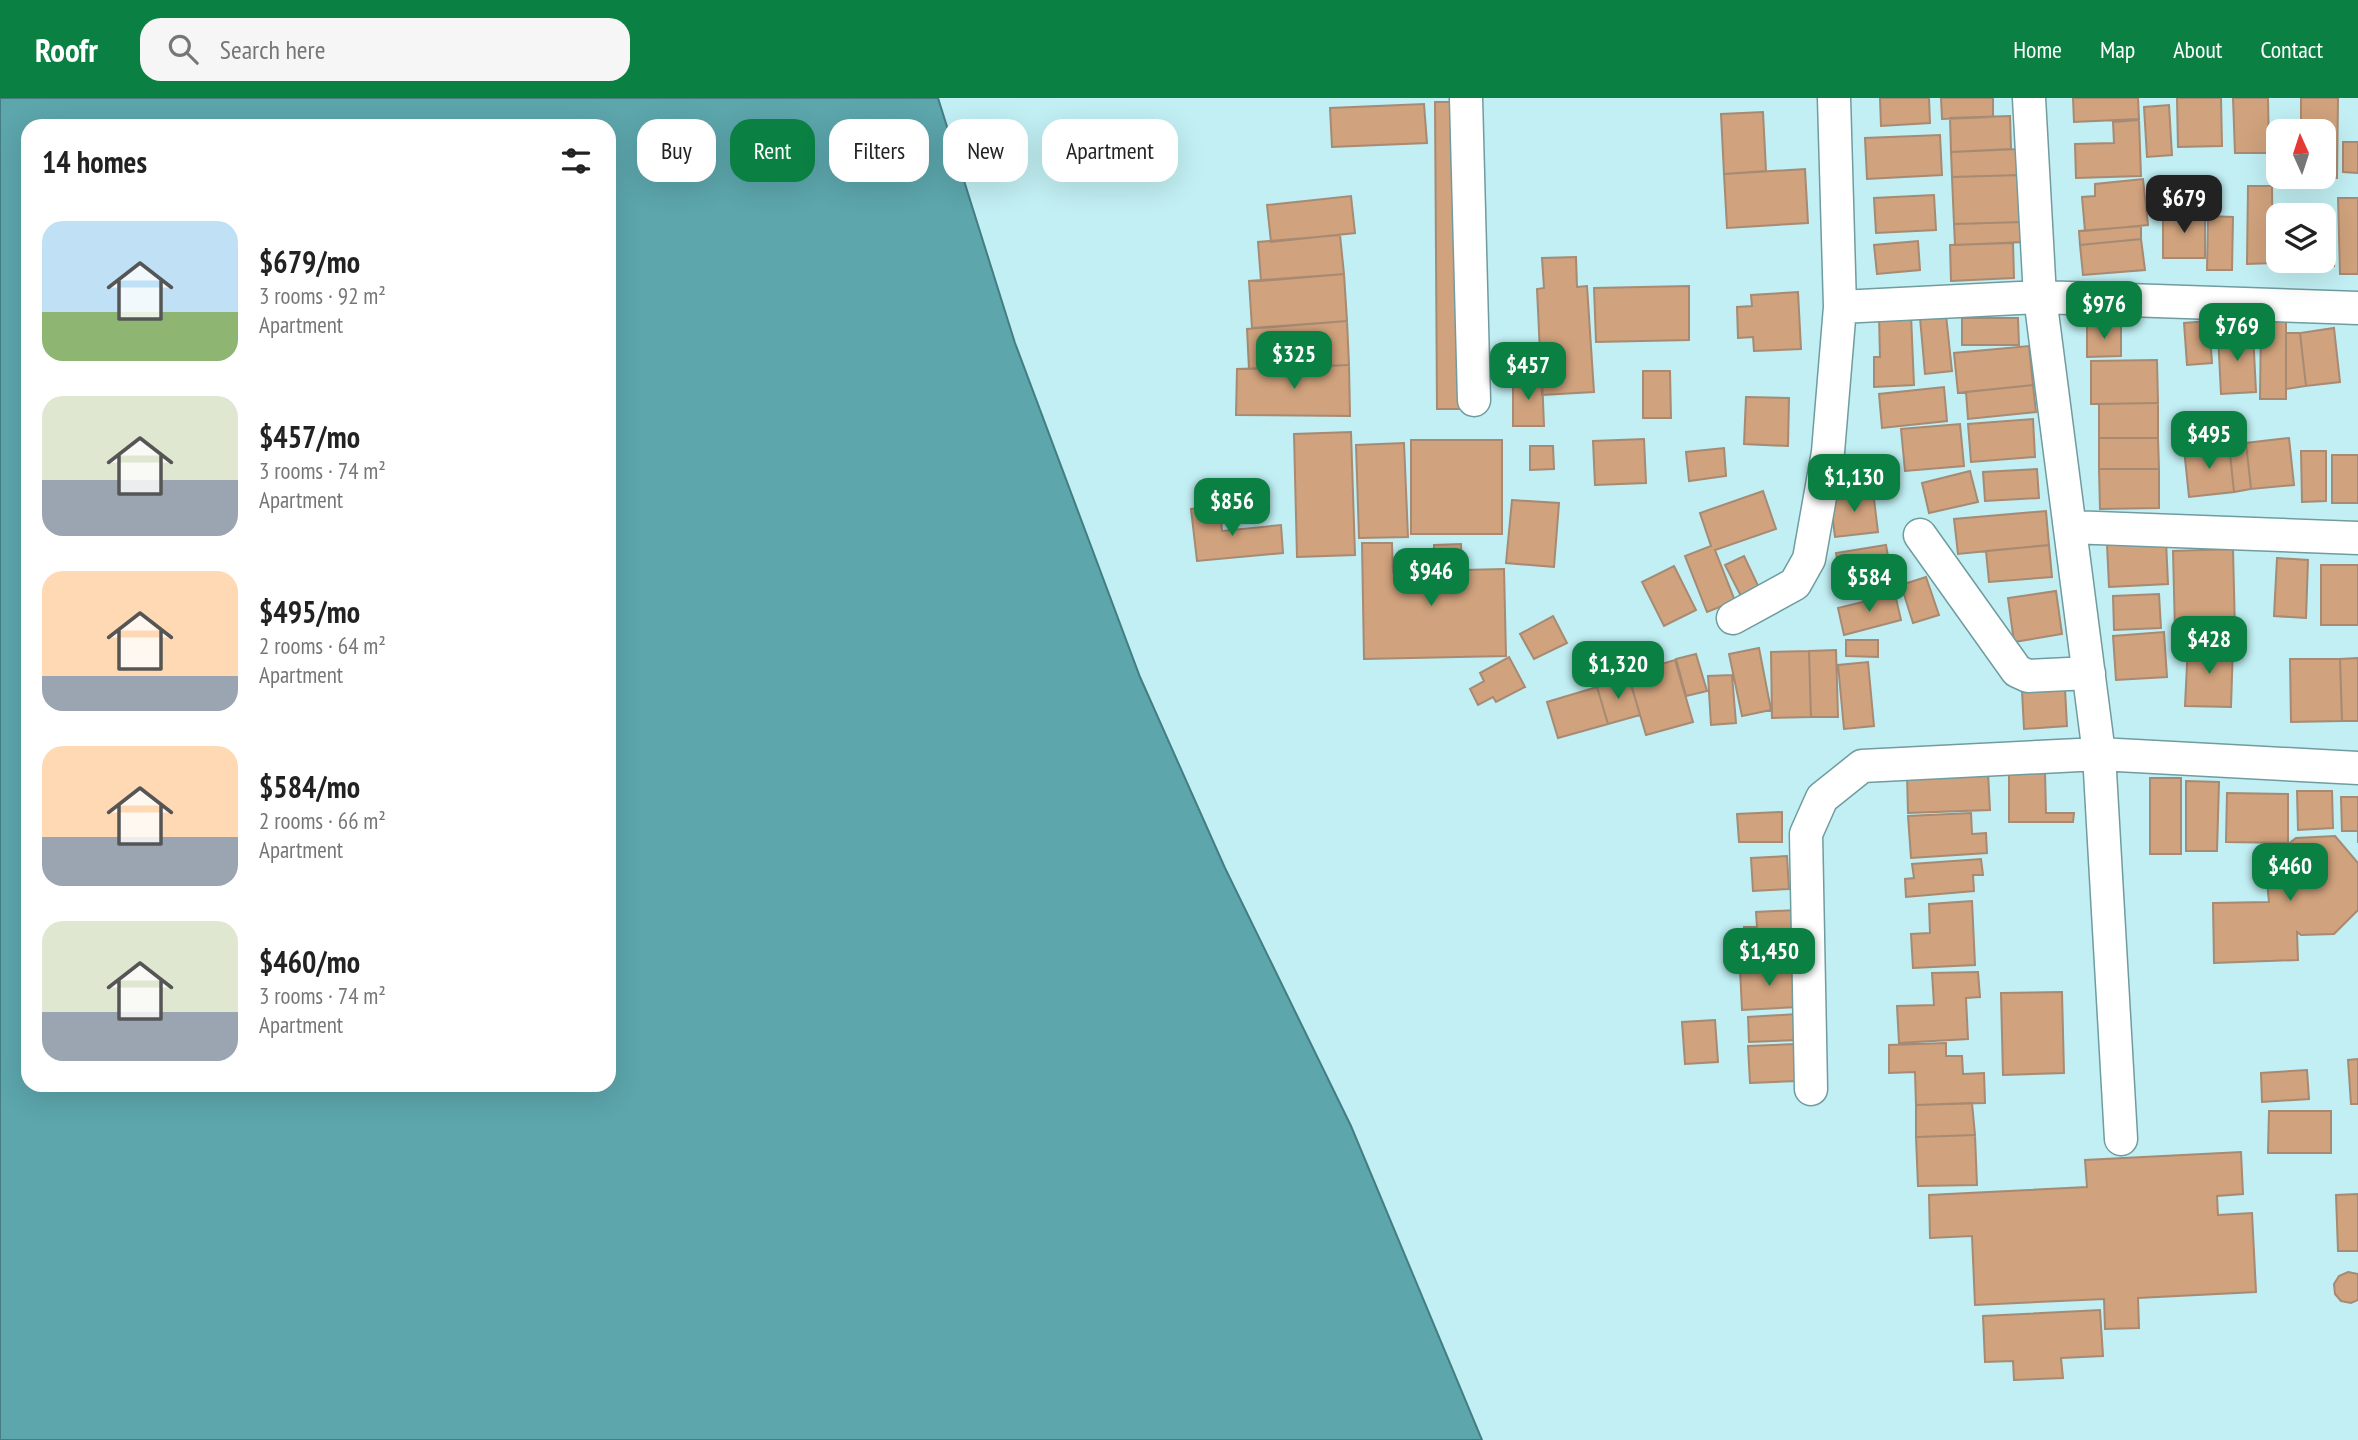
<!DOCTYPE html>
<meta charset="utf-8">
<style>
body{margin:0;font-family:"PT Sans Narrow",sans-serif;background:#f6f6f6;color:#222;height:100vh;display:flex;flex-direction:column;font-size:26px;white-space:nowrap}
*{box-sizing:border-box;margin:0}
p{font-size:23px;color:#767676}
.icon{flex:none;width:38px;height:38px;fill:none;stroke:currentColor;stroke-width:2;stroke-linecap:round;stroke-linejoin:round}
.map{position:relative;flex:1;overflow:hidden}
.side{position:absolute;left:21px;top:21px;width:595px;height:973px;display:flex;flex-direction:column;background:#fff;border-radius:21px;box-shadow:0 7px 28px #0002}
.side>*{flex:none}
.hud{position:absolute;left:637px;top:21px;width:665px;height:63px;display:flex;gap:14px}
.needle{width:46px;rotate:357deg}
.controls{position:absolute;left:2266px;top:21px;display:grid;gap:14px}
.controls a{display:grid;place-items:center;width:70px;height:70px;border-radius:14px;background:#fff;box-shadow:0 7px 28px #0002;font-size:35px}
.price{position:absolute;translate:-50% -60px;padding:0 16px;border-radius:14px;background:#0b8043;color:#fff;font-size:23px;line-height:46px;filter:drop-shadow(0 2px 4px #0008)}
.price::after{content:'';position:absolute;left:50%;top:42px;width:21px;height:16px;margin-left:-10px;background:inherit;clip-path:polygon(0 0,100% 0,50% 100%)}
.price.on{background:#222;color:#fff}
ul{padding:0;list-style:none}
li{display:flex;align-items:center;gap:21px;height:175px;padding:0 21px}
li span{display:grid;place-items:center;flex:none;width:196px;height:140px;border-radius:21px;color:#555}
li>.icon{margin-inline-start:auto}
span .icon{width:84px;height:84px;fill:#fffc;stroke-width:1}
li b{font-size:30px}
h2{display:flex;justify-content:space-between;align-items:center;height:84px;padding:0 21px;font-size:30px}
.tag{padding:0 24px;border-radius:21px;background:#fff;box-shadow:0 7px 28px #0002;font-size:24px;line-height:63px}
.tag.on{background:#0b8043;color:#fff}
header{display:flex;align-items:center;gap:42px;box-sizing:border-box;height:98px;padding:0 35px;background:#0b8043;color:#fff}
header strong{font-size:33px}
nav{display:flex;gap:38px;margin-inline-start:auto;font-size:24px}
.search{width:490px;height:63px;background:#f6f6f6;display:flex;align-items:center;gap:18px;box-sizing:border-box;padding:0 24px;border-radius:21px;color:#767676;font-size:26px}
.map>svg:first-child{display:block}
.water{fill:#5ca6ac;stroke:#447d82;stroke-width:2;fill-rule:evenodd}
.building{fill:#d0a27d;stroke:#a68a73;stroke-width:2}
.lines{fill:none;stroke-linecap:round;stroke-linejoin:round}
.minor-casing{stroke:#709c9f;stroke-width:35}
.minor{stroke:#fff;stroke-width:32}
</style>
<header>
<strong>Roofr</strong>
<div class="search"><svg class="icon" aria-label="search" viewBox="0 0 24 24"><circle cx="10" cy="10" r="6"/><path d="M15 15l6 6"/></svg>Search here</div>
<nav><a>Home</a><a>Map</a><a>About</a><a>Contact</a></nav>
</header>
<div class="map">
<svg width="2358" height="1342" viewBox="0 0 2358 1342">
<rect width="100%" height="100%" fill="#c1eff3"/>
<path class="water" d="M0,0H938L1015,245L1140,579L1225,770L1351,1028L1482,1342H0ZM28,28H609V987H28Z"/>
<path class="building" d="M1880,0H1929L1930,25L1881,28Z
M1941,0H1993V19L1942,21Z
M2073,0H2138L2139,21L2074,24Z
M2177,0H2221L2222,48L2178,49Z
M2233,0H2268L2269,55H2235Z
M2301,0H2338L2337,80H2282L2324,79V33H2301Z
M1435,4H1462L1464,311H1437Z
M1424,6L1427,45L1332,49L1330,10Z
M2169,7L2172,57L2147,59L2144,9Z
M1763,14L1766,73L1724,76L1721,16Z
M2010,18L2011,51L1951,54L1950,20Z
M2139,22L2141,78L2076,80L2075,46L2114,45L2113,24Z
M1940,37L1942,77L1867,81L1865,40Z
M2343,44H2358V75L2343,74Z
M2020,51L2021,77L1952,79L1951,54Z
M1805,71L1808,125L1727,130L1724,76Z
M2021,77L2023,124L1954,126L1952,79Z
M2143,81L2148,127L2085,133L2082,99L2095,98V86Z
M2248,88H2272L2273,165L2247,166Z
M1934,97L1936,132L1876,135L1874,100Z
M1351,98L1355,135L1271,144L1267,107Z
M2338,100H2358V176H2340Z
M2163,114H2205V160H2163Z
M2208,118L2233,119L2232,172H2207Z
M2324,119H2335L2334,168H2305V163H2324Z
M2023,124L2024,144L1955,147L1954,126Z
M2141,128V141L2080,147L2079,133Z
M2272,133H2278V163H2298V165H2273Z
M1340,137L1344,176L1261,183L1258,144Z
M2141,141L2145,172L2083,177L2080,147Z
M1918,143L1920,172L1877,176L1874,147Z
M2013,145L2014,180L1951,183L1950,147Z
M1576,159L1577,189L1587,188L1594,294L1542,297L1537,191L1544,190L1542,160Z
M1344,176L1347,223L1252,230L1249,183Z
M1689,188V242L1596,244L1594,190Z
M1798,194L1801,251L1754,253L1753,239L1738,240L1737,209L1752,208L1751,197Z
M1911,217L1914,287L1874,289V259H1880L1879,218Z
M1946,217L1952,273L1925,276L1920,220Z
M1962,220H2018L2019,247H1962Z
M1347,223L1349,267L1249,271L1247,231Z
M2209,223L2212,265L2187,267L2184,225Z
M2261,223H2286V301H2260Z
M2087,228H2121V258L2087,259Z
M2334,230L2340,284L2306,288L2300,235Z
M2253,234L2256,294L2221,296L2218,236Z
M2286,235H2300L2306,288L2286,291Z
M2029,248L2033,287L1958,295L1954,255Z
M2157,262L2158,305L2091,306V263Z
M1349,267L1350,318L1236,317L1237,271Z
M1643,273H1670L1671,320H1643Z
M1542,279L1544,328H1513V280Z
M2033,287L2036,314L1968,321L1966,294Z
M1944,289L1947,323L1882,330L1879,296Z
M1746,299L1789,300L1788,348L1744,346Z
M2158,305V340H2099V306Z
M2033,321L2035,359L1971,364L1968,326Z
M1960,326L1964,368L1905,373L1901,331Z
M1351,334L1355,457L1297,459L1294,336Z
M2099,340H2158L2159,371H2099Z
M2289,340L2294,387L2251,391L2246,345Z
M1644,341L1646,385L1595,387L1593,343Z
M1411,342H1502V436H1411Z
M1404,345L1408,439L1359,440L1356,347Z
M2246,345L2251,391L2234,394L2229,346Z
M2229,346L2234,394L2189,399L2184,351Z
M1530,348H1553L1554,371L1530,372Z
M1724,350L1726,378L1689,383L1686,354Z
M2301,353H2326V403L2302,404Z
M2332,357H2358V405H2332Z
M2037,371L2039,400L1985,403L1983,374Z
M2099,371H2159V410L2100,411Z
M1970,373L1978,404L1929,415L1922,385Z
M1763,393L1776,431L1715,452L1735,503L1707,514L1685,458L1711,448L1700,415Z
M1873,393L1878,434L1835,439L1830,398Z
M1512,402L1559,405L1554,469L1506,465Z
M1220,408L1222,433L1281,427L1283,455L1197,463L1191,411Z
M2046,413L2049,447L1958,456L1954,421Z
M2166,443L2168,486L2109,489L2107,446Z
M1362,445H1392L1393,474L1434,473V447L1461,446L1462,472L1504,471L1506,558L1364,561Z
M1886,447L1893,486L1843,494L1836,455Z
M2049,447L2052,479L1989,484L1986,453Z
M2233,451L2235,533L2175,534L2173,453Z
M1744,458L1761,494L1743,502L1725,467Z
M2277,460L2308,462L2306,520L2274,518Z
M2321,467H2358V527H2321Z
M1674,468L1696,512L1664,528L1642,484Z
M1926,479L1939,517L1913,525L1901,487Z
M2056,493L2062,536L2014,544L2008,500Z
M1895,496L1901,522L1844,537L1838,510Z
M2159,496L2161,530L2114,532L2113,498Z
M1553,518L1567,545L1534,561L1520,536Z
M2164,534L2167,579L2116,582L2113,538Z
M1846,542H1878V559L1846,558Z
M2188,546L2233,547L2231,609L2185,608Z
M1759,550L1771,612L1742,618L1729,556Z
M1836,552L1838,619H1811L1809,553Z
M1809,553L1811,619L1772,620L1771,554Z
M1696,556L1707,593L1686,598L1676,561Z
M1509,559L1525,589L1496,604L1493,599L1478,607L1470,591L1484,583L1480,575Z
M2358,560V623H2342L2340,561Z
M2290,561H2340L2342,623L2291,624Z
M1675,562L1693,624L1646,637L1628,576Z
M1868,564L1874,628L1844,631L1838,567Z
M1732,577L1736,625L1711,627L1708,578Z
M1629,580L1640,617L1608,626L1597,589Z
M1597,589L1608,626L1558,640L1547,604Z
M2065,591L2067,628L2024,631L2022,593Z
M1988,674L1990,712L1908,715L1907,676Z
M2009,674H2045L2046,715H2074L2073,724H2009Z
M2150,680H2181V756H2150Z
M2186,683L2219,684L2217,753H2186Z
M2297,693H2332L2333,730L2298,732Z
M2227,695L2288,696V745L2226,744Z
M2341,699H2358V745V733H2342Z
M1782,714V744H1739L1737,716Z
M1971,715L1972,736L1986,735L1987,755L1911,760L1908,718Z
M2335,738L2358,765V812L2334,836L2301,837L2297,834L2298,862L2214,865L2213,805L2269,804L2265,765L2296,740Z
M1787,758L1789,791L1753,793L1751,760Z
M1981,761L1983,777H1973L1974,793L1906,799L1905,781L1914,780L1912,766Z
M1972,803L1975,867L1913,870L1911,836L1930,835L1929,806Z
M1796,812L1799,855L1746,858L1744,829H1757L1756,814Z
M1796,868L1798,909L1742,912L1740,871Z
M1978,874L1980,899L1966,900L1968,941L1899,945L1897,908L1934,907L1932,875Z
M2062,894L2064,975L2003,977L2001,895Z
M1797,916L1799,942L1749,944L1748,919Z
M1715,922L1718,964L1685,966L1682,924Z
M1946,945V958H1962L1963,976L1984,975L1985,1005L1916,1007L1915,974L1889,975V947Z
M1795,946L1797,983L1750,985L1748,948Z
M2358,961V1006H2351L2348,962Z
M2307,972L2309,1001L2262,1004L2261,975Z
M1972,1005L1975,1037L1916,1039V1007Z
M2269,1013H2331V1055H2268Z
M1975,1037L1977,1087L1918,1088L1916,1039Z
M2241,1054L2243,1096L2217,1098L2218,1117L2252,1115L2256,1194L2138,1200L2139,1230L2105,1231L2104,1201L1975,1207L1972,1138L1930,1140L1929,1097L2087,1089L2085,1062Z
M2358,1096V1153H2338L2336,1097Z
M2348,1174L2358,1176V1202L2351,1205L2341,1203L2335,1196L2334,1186L2339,1178Z
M2100,1212L2103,1258L2061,1260L2063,1280L2014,1282L2013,1263L1985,1264L1983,1218Z"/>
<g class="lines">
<defs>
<path id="minor" d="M1466,0L1474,302
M2029,0L2040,199L2099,656L2121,1041
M1840,209L2040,199L2358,210
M2070,429L2358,440
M1920,437L2017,573L2028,578L2089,575
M1733,520L1795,486L1809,461L1828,354L1840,209L1834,0
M1811,991L1806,736L1822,700L1862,668L2099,656L2358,670"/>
</defs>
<use href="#minor" class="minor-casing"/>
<use href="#minor" class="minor"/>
</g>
</svg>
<div class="controls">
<a><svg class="needle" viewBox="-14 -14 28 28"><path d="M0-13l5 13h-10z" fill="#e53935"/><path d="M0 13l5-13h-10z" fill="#767676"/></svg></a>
<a><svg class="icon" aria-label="layers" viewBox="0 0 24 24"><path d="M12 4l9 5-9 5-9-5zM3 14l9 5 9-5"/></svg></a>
</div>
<b class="price on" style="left:2184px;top:137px">$679</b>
<b class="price" style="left:2104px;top:243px">$976</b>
<b class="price" style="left:2237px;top:265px">$769</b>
<b class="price" style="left:1294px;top:293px">$325</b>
<b class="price" style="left:1528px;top:304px">$457</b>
<b class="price" style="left:2209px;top:373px">$495</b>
<b class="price" style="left:1854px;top:416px">$1,130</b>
<b class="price" style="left:1232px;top:440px">$856</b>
<b class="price" style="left:1431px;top:510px">$946</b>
<b class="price" style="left:1869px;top:516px">$584</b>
<b class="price" style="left:2209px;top:578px">$428</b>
<b class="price" style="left:1618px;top:603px">$1,320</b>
<b class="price" style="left:2290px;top:805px">$460</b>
<b class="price" style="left:1769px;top:890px">$1,450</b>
<div class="hud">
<a class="tag">Buy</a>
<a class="tag on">Rent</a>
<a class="tag">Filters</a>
<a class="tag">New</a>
<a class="tag">Apartment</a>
</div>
<section class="side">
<h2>14 homes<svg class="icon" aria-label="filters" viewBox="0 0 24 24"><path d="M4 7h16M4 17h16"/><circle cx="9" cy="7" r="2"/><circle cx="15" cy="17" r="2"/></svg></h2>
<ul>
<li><span style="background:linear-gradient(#bfe0f5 65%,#8fb573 0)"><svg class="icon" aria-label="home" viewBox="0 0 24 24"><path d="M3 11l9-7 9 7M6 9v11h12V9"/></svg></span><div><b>$679/mo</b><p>3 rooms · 92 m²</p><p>Apartment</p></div></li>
<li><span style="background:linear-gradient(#dfe7d0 60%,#9aa5b1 0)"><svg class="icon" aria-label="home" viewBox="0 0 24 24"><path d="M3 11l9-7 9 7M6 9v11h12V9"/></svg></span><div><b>$457/mo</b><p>3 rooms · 74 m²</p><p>Apartment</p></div></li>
<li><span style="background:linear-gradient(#ffd9b3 75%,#9aa5b1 0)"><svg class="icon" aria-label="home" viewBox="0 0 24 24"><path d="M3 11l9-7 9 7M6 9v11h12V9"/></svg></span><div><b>$495/mo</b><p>2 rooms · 64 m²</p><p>Apartment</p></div></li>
<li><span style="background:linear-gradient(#ffd9b3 65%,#9aa5b1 0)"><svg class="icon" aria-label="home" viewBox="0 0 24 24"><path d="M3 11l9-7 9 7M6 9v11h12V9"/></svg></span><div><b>$584/mo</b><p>2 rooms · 66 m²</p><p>Apartment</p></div></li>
<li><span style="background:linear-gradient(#dfe7d0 65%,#9aa5b1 0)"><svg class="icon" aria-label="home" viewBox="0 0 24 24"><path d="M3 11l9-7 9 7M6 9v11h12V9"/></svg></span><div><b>$460/mo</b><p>3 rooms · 74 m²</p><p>Apartment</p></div></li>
</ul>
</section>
</div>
